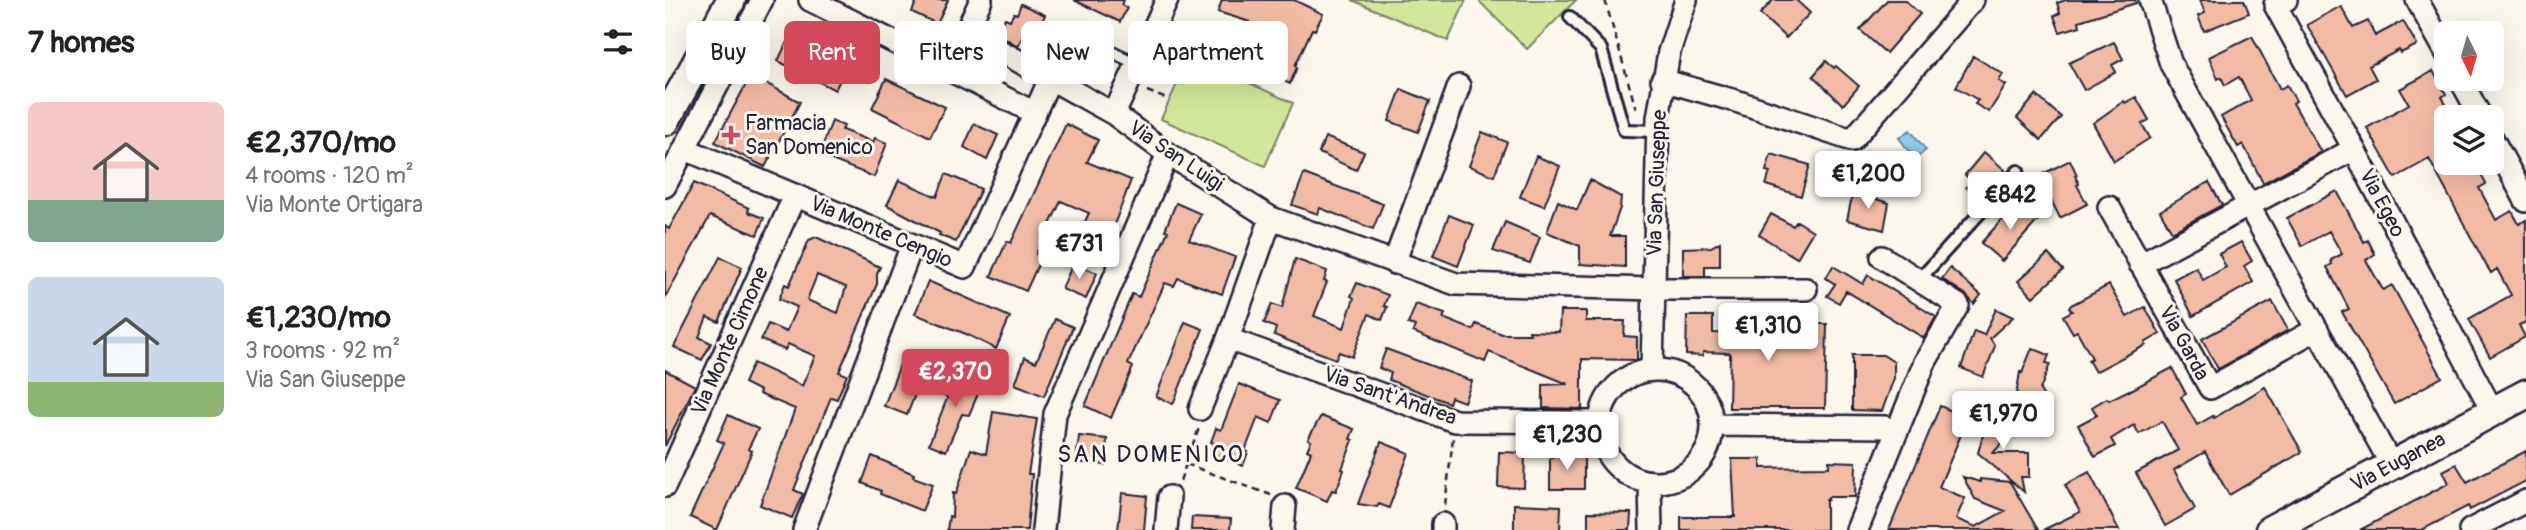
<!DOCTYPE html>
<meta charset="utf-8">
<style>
body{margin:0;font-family:Pangolin,sans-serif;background:#f2f2f2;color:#222;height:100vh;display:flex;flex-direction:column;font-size:26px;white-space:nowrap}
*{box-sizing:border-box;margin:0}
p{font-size:23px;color:#767676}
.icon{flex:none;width:38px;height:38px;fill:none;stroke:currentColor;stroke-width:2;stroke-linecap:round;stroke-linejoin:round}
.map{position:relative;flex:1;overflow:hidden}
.panel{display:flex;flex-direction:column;background:#fff;width:665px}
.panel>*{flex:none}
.top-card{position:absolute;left:21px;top:21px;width:665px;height:63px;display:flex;gap:14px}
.needle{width:46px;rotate:175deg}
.fabs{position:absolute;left:1769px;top:21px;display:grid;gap:14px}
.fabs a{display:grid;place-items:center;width:70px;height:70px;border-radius:10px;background:#fff;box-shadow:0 7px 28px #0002;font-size:35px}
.price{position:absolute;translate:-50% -60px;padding:0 16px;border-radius:7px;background:#fff;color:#222;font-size:23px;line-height:46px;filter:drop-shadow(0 2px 4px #0008)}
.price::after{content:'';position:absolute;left:50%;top:42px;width:21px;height:16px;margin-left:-10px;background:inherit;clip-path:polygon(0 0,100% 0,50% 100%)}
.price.selected{background:#d1495b;color:#fff}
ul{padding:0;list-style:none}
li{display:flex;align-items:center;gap:21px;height:175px;padding:0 28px}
li span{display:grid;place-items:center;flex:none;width:196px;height:140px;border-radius:10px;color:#555}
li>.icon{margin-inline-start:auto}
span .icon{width:84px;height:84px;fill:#fffc;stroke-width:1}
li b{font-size:30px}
h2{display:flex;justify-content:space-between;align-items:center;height:84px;padding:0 28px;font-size:30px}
.pill{padding:0 24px;border-radius:10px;background:#fff;box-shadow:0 7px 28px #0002;font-size:24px;line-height:63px}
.pill.selected{background:#d1495b;color:#fff}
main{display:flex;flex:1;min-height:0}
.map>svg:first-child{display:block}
.green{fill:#d3e79b;stroke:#7a846b;stroke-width:2}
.water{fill:#8bccec;stroke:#6188a5;stroke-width:2}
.building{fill:#f2bba6;stroke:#22223b;stroke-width:2;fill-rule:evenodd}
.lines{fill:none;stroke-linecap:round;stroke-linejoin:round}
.lane-casing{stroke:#22223b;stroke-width:16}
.street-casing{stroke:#22223b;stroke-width:26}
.secondary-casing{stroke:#22223b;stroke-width:33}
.path{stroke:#22223b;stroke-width:2.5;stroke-dasharray:7 5;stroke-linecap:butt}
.lane{stroke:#fbf7ec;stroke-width:10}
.street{stroke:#fbf7ec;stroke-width:21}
.secondary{stroke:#fbf7ec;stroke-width:28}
.poi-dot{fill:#d1495b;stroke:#fbf7ec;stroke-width:2.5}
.labels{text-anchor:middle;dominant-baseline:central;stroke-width:6;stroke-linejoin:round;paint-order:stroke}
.poi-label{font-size:21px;fill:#22223b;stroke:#fbf7ec;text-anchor:start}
.street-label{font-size:21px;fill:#22223b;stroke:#fbf7ec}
.quarter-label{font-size:24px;letter-spacing:2px;fill:#22223b;stroke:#fbf7ec}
</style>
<main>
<section class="panel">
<h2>7 homes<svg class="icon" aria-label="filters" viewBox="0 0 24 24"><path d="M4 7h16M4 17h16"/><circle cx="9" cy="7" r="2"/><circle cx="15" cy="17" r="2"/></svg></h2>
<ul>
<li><span style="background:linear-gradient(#f6c9c9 70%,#7fa58c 0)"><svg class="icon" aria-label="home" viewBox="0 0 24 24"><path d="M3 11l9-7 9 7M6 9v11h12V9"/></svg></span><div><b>€2,370/mo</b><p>4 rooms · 120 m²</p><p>Via Monte Ortigara</p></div></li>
<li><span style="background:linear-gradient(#c9d6e8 75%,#8fb573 0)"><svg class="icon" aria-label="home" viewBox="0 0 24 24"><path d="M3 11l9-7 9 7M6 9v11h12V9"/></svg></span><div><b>€1,230/mo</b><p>3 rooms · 92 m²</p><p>Via San Giuseppe</p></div></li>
</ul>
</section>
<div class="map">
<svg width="1861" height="530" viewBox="0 0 1861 530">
<rect width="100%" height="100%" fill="#fbf7ec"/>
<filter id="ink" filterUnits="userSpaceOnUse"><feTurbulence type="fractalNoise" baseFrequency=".0143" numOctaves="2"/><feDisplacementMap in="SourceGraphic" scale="14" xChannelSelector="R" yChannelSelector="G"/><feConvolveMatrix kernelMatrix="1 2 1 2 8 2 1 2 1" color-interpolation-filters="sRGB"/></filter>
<g filter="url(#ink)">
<path class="green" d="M687,0H801L783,41Z
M813,0H911L862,49Z
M535,34L570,50L560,72L628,103L600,166L496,119Z"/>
<path class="water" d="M1245,130L1261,150L1250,159L1234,138Z"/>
<path class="building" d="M252,0H283L272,24L247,12Z
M409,0H459L456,5L462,8L455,22Z
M557,0H629L658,14L650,30L647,29L630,66L632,67L625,84L576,61L591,28L584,25L585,22L553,12Z
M1108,0H1131L1145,13L1121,38L1095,14Z
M1222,0H1240L1255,14L1221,53L1195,30Z
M1401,0H1470L1471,3L1414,21L1415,26L1395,32L1389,16L1395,13L1392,3Z
M1535,0H1579L1584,13L1539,31L1533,16L1540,13Z
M356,4L380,15L368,40L358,35L353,46L333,34L340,18L345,20L349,13L352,14Z
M1676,6L1688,28L1703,21L1710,36L1738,21L1752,45L1736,53L1734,50L1704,66L1711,79L1682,95L1642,25Z
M127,31L185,60L170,90L113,61Z
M1587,36L1615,89L1622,85L1631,101L1628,103L1656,152L1598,183L1578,144L1573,147L1556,117L1586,100L1574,77L1560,85L1556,77L1553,79L1544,57Z
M1449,42L1458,59L1447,65L1451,72L1419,90L1404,63Z
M1308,56L1338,74L1334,81L1341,85L1324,112L1310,104L1313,100L1291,87Z
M1161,61L1169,68L1171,66L1194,86L1178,105L1148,76Z
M1768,71L1781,94L1777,97L1788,117H1782V163H1809L1821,184L1814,188L1831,220L1847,211L1854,224L1861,220V322L1854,325L1860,337L1825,357L1804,319L1846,295L1832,269L1826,273L1821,265L1764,159L1730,178L1702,128L1744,104L1735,89Z
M86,75L135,102L100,167L50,142Z
M221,79L280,107L265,137L207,108Z
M736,89L765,101L753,132L724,121Z
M1371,95L1396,117L1376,140L1352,118Z
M1471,97L1484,120L1477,124L1485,138L1449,161L1428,123L1459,101L1460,103Z
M167,121L179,126L177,130L208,142L210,138L222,143L209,177L154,155Z
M309,124L333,135L322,160L299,147Z
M401,124L433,140L422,162L466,180L440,249L413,237L424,213L396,201L371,254L377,256L361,291L326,276L342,241L346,243Z
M817,132L842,142L829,176L804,166Z
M660,137L699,152L691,170L654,153Z
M1319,152L1340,170L1315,199L1301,187L1307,181L1300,175Z
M1106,154L1145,165L1136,196L1101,185L1105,172L1101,171Z
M871,156L895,166L879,206L855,197Z
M1405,160L1412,175L1410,176L1414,184L1412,185L1422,204L1395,218L1374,176Z
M281,174L316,189L291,242L274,235L275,233L222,205L234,180L272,197Z
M639,174L718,204L708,229L655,208L653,214L627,205Z
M925,180L956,197L955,208L945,236H960V267L915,264V246L882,232L893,201L912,210Z
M1544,182L1557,205L1507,232L1495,211Z
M29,183L84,208L83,212L99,218L92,235L45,216L0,298V226L4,229Z
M1672,191L1699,242L1703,240L1710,254L1701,260L1718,290L1727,285L1777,377L1729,404L1677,312L1684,309L1662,267L1667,264L1666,260L1677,254L1664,231L1637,246L1622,218Z
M1188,192L1224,203L1219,230L1182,220Z
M1353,202L1373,220L1337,261L1316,243Z
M511,203L536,214L524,240L570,257L557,294L513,278L509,286L500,283L463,364L468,367L446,418L420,406L467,294L474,297L503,231L500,230Z
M1106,214L1128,226L1132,221L1148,231L1132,258L1094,235Z
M784,215L809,225L793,266L768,256Z
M840,222L875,237L865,263L828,251Z
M151,237L215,267L212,273V284L174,372L182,375L172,399L166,397L129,490L138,494L127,518L95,505L130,409L94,394L95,391L79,383L88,363L137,386L150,356L123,344L120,350L96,340L103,324L121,332L132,307L114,299L120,284L124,286L144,240ZM152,275L181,287L173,313L142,300Z
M1055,242V266H1040V276H1018V248L1046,247Z
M1576,242L1587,261L1579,266L1588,282L1528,316L1509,279L1531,267L1538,280L1561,267L1554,254Z
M1383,254L1398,270L1368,297L1353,281Z
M55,257L77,267L54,322L42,317L34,337L46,343L37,360L9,347Z
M630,259L662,271L659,281L662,282L649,316L679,328L689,298L686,296L692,283L723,295L719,306L722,307L717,320L704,314L687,357L674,352L671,359L629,343L609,335L611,328L599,323L607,304L617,308Z
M408,263L432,273L421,299L397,289Z
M1168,266L1198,284L1203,275L1271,317L1259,338L1181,291L1174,303L1162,296L1170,284L1161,278Z
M1285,268L1316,295L1309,304L1300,294L1277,279Z
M263,281L345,317L331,349L301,334L250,314Z
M1444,285L1462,317L1480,307L1495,334L1480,343L1481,345L1430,372L1423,360L1427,358L1412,331L1408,333L1398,316L1407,311L1404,308L1406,305Z
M1607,301L1623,330L1553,369L1537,339Z
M751,304L780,314L778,318L808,330L811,324L837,334H865L864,331L894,332L895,311H921V321H960L959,336L972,337V360L917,359V409L878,408V385L903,384L824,352L820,362L748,332L750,326L743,324Z
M1331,309L1348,317L1325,338L1330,346L1318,377L1296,368L1309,331L1319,335Z
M1022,316H1048V333L1110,334V324H1162L1160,408H1064L1065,353L1038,352V356L1021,355Z
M390,319L408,327L379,396L350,384L360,357L371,362Z
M520,322L538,329L508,404L491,397Z
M1367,348L1384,355L1381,363L1385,364L1375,390L1386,410L1382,412L1386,419L1372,427V431L1362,415L1357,421L1352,390L1355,372L1357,373Z
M721,349L807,381L799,402L786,397L784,403L724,380L726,373L714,368Z
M240,352L263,361L242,415L219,406Z
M1187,355H1218L1229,362V378L1217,411L1187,410Z
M1507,368L1521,394L1516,397L1532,425L1548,416L1549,418L1600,387L1637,452L1564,495L1540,452L1509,470L1530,509L1500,526L1471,473L1513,450L1497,421L1474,434L1469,425L1446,439L1450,446L1430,457L1413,425L1432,415L1427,407L1442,398L1444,400L1464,390V391Z
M0,370L30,386L0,446Z
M294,372L318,382L304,415L297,414L281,451L264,444L283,396H281Z
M574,384L615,400L606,423L593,417L580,451L583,452L578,466L545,453L549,443L546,442L551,428L556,430Z
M1275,406L1303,418L1274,487L1300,498L1291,519L1311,527L1340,511L1310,499L1298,477L1315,482V479L1345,482L1373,530H1224Z
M1325,410L1349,430L1328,453H1364V477H1356L1359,492L1313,453Z
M328,412L372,419L363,474H367L362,530H282L284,516L287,517L288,493L291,494L306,449L321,454Z
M63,415L93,429L83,449L87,451L52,530L25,517L59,443L52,440Z
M656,416L689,429L685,439L688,440L677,469L679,470L671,491L667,490L662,501L631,488L646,452L642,450L646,441L643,439Z
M414,436L442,439L440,465L411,462Z
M716,442L744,453L724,508L714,504L712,507L693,504Z
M1861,451V481L1805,510L1803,506L1757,530H1695L1784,483L1778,471L1791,464L1802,482Z
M834,452L860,453L859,488L833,487Z
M890,455H915L919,459V489H885V459Z
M207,456L249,474L248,477L268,484L257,511L215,494L216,491L197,483Z
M1067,459H1096V468L1164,467V461L1191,462L1190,497H1163V500H1161V530H1016V517H1070Z
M1424,472L1454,530H1378L1415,512L1400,485Z
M457,493L482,496L479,530H453Z
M849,504L896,506L895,530H849Z
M923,512L966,513L965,530H923Z
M527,517L566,519L565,530H526Z"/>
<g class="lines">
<defs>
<path id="lane" d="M905,17L936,49L959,130L992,131
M371,68L386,38L441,64L447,52L472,64
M1254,280L1353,171"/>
<path id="street" d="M145,0L370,113
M1485,0L1506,64L1727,466
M1621,0L1610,5L1689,149L1828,412
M1752,0L1782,54
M301,32L449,114L503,154L606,218L791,284L990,289H1141
M283,69L316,0
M1795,79L1816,117
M997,80L1071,101L1187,140L1308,0
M449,114L502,0
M1827,138L1861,201
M20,149L300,267L385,79
M0,186L97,0
M1444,207L1545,388L1652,329
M729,263L794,86
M1475,264L1689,149
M563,339L790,421L935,422
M987,370L993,118L1004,52L1021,0
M935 426a56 56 0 1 1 112 0a56 56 0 1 1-112 0Z
M535,409L563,339L606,218
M1048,425L1220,427L1232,432
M985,482L986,530
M0,486L130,195
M139,530L247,245
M378,530L390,414L503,154
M501,530L504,497
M618,530L620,506
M778,530V524
M1192,530L1260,362L1293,305L1217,257
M1805,530L1861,501"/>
<path id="secondary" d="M0,121L66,0
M1605,530L1861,394"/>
</defs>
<use href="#lane" class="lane-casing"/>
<use href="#street" class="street-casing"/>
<use href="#secondary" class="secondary-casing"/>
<path class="path" d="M940,0L971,109
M482,91L504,100
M521,464L606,495
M515,481L534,428
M780,505L788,438"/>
<use href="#lane" class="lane"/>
<use href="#street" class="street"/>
<use href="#secondary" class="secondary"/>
</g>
</g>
<path class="poi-dot" d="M62.5 124.5h7v7h7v7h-7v7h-7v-7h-7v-7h7z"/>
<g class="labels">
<g class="poi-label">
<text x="80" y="123">Farmacia<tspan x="80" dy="24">San Domenico</tspan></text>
</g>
<g class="street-label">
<text transform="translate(511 156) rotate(34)">Via San Luigi</text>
<text transform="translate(992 183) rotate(-88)">Via San Giuseppe</text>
<text transform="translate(1717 203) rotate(62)">Via Egeo</text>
<text transform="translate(216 232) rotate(23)">Via Monte Cengio</text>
<text transform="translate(65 341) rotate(-66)">Via Monte Cimone</text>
<text transform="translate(1519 343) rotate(61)">Via Garda</text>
<text transform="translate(725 396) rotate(19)">Via Sant'Andrea</text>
<text transform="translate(1733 462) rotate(-28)">Via Euganea</text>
</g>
<g class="quarter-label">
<text x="486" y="454">SAN DOMENICO</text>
</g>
</g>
</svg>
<div class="fabs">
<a><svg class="needle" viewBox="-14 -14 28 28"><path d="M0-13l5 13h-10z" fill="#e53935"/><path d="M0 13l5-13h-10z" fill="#767676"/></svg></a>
<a><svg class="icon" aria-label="layers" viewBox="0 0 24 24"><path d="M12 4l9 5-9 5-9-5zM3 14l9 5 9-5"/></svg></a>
</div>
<b class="price" style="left:1203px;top:211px">€1,200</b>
<b class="price" style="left:1345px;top:232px">€842</b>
<b class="price" style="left:414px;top:281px">€731</b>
<b class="price" style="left:1103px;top:363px">€1,310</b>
<b class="price selected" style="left:290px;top:409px">€2,370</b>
<b class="price" style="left:1338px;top:451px">€1,970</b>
<b class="price" style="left:902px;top:472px">€1,230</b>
<div class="top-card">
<a class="pill">Buy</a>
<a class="pill selected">Rent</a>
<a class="pill">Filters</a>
<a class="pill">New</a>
<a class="pill">Apartment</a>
</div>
</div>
</main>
